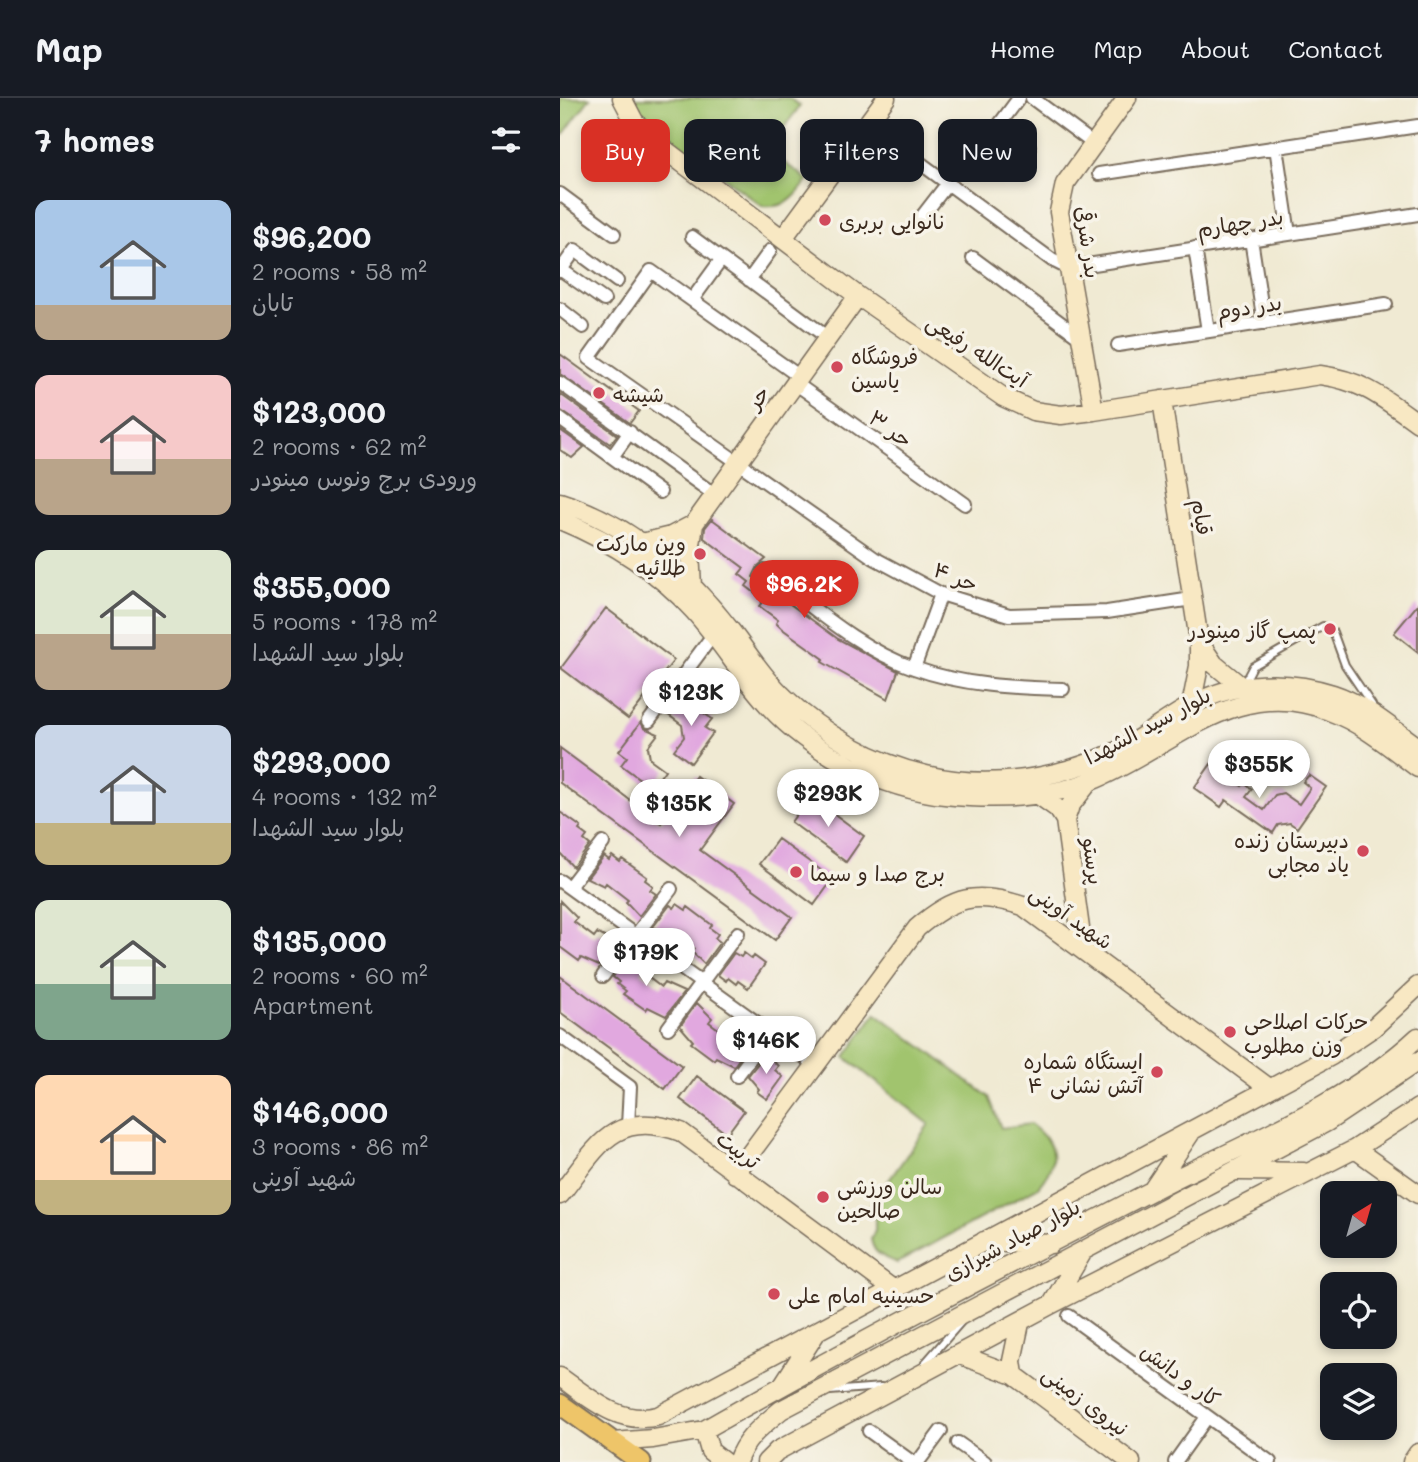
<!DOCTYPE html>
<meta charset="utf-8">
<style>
body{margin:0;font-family:Mali,"Playpen Sans Arabic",sans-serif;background:#20242c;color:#f1f3f6;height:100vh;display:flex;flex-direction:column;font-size:26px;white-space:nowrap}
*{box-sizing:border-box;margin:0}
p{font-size:23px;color:#9ea1a6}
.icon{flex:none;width:38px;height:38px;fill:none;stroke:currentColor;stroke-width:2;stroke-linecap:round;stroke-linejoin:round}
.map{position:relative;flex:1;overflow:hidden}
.sheet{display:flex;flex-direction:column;background:#171b24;width:560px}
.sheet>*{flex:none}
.guide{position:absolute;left:21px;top:21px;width:665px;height:63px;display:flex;gap:14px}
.needle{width:46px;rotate:37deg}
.buttons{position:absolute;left:760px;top:1083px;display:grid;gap:14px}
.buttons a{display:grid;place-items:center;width:77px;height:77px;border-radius:14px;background:#171b24;box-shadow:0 4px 10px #0003;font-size:35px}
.price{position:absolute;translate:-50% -60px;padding:0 16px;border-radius:24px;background:#fff;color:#222;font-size:23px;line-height:46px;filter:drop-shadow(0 2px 4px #0008)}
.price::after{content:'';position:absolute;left:50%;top:42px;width:21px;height:16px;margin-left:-10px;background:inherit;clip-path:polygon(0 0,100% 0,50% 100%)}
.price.active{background:#d93025;color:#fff}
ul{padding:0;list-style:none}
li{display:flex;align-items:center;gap:21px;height:175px;padding:0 35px}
li span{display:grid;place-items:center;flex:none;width:196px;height:140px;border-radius:14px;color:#555}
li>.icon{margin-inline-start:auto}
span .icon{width:84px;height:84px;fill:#fffc;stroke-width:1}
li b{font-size:30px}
h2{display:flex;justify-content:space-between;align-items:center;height:84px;padding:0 35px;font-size:30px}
.chip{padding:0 24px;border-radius:14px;background:#171b24;box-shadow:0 4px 10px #0003;font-size:24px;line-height:63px}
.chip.active{background:#d93025;color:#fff}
header{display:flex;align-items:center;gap:42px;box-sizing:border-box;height:98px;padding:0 35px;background:#171b24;border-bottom:2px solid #363941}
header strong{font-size:33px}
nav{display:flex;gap:38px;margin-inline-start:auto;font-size:24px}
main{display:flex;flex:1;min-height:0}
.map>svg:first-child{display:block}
.green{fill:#a1c46e;stroke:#6e7746;stroke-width:2}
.building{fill:#e1a8df}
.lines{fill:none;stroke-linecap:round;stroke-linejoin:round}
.lane-casing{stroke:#7a6d5d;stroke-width:10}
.street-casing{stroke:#7a6d5d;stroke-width:16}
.secondary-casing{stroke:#7a6d5d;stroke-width:21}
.primary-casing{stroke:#7a6d5d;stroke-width:23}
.lane{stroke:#fff;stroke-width:6}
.street{stroke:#fff;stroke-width:12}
.secondary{stroke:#f8e8c3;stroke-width:18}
.primary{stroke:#eec569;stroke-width:19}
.poi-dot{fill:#d1495b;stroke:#f7f3e8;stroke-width:2.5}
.labels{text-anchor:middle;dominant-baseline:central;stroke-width:7;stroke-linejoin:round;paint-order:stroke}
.poi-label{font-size:21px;fill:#3b2a1e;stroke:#f7f3e8;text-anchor:start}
.street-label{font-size:21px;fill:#3b2a1e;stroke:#f7f3e8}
</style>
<header>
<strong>Map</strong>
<nav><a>Home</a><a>Map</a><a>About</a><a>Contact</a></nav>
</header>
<main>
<section class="sheet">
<h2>7 homes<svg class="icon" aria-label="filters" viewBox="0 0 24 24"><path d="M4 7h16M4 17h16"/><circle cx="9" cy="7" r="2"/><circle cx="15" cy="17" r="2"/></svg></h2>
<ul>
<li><span style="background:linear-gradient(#a9c7e8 75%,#b9a48a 0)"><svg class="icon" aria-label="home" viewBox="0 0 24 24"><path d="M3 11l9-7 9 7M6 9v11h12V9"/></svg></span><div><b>$96,200</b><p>2 rooms · 58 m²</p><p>تابان</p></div></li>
<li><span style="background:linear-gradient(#f6c9c9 60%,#b9a48a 0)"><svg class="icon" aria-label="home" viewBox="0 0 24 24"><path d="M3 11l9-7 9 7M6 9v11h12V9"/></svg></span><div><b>$123,000</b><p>2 rooms · 62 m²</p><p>ورودی برج ونوس مینودر</p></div></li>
<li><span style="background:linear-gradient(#dfe7d0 60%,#b9a48a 0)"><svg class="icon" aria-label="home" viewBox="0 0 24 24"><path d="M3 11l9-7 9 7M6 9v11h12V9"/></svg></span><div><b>$355,000</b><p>5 rooms · 178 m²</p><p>بلوار سید الشهدا</p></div></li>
<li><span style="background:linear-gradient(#c9d6e8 70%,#c2b280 0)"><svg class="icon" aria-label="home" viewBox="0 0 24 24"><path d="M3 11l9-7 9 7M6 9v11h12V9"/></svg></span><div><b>$293,000</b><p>4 rooms · 132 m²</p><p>بلوار سید الشهدا</p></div></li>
<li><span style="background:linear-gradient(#dfe7d0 60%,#7fa58c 0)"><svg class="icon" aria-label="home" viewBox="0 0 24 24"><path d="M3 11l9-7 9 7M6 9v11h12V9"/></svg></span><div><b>$135,000</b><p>2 rooms · 60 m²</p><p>Apartment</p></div></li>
<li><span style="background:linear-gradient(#ffd9b3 75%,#c2b280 0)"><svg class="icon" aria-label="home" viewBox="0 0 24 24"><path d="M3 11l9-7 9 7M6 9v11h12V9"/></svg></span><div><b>$146,000</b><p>3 rooms · 86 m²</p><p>شهید آوینی</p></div></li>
</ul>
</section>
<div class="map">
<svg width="858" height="1364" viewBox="0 0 858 1364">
<rect width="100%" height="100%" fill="#f7f3e8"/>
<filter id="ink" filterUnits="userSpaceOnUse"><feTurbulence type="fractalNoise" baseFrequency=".0143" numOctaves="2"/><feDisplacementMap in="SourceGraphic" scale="14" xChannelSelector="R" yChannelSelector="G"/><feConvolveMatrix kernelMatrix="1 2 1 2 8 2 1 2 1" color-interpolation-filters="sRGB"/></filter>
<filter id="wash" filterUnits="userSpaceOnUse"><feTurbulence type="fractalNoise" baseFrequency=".00686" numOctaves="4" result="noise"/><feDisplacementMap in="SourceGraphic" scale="28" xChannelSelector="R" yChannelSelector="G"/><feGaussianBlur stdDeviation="1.57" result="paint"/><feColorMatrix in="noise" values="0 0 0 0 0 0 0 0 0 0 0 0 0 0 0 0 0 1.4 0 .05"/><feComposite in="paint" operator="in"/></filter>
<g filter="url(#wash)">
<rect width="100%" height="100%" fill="#f0ead3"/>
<path class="green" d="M0,0H30L3,37L0,34Z
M75,0H229L240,8L207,52L248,82C234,101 227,110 202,108L81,17Z
M316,915L429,999L441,1030L470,1026C497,1046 500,1064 477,1090L337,1165C324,1158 314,1158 311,1141L315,1132V1119L305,1116L369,1026L285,959Z"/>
<g id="blocks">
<path class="building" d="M0,256L79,313L70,325L0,276Z
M0,296L57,337L50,346L0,312Z
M0,332L24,349L12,360L0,352Z
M152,421L206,461L198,468L193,479L278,541L338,573L328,601L262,564L264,561L221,530L216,525L218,522L199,508L204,502L186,488L189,484L179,476L184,470L144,440L145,430Z
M858,506V554L834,535Z
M46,510L114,562L68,621L1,570Z
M120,598L152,621L145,630L153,635L131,665L114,652L124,639L122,627L107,616Z
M81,624L84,630L98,636L88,649L90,661L105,672L92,690L61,667L67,659L59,653Z
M0,650L101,725L136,678L174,706L140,752L232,819L215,842L0,685Z
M651,666L682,688L684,685L692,691L686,699L704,712L715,697L723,695L739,706L750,690L743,684L749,677L766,689L737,730L730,725L718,727L713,735L666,702L661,709L634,690Z
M250,698L304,738L286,764L231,724Z
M0,714L21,729L19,732L27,738L24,742L30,747L13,769L0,755Z
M218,741L273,781L254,807L199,766Z
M44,758L49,762L52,758L60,764L62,761L87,779L85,782L93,788L90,792L96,796L79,818L66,804L68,802L46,785L44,788L27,780Z
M0,803L17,820L14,824L34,839L37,835L56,845L39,868L21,860L19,863L0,849Z
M117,806L126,812L128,809L152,827L150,830L158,836L155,840L160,844L144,866L131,853L134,850L111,834L109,836L93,829L110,807L114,810Z
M70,855L84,870L81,874L101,889L104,885L124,894L106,918L88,909L86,912L63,896L66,893L57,886L59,884L53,879Z
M174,855L181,859L184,855L192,861L194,858L205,866L188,890L178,883L176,886L168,880L166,883L158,877Z
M0,878L122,968L105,991L0,914Z
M137,905L152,920L149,924L169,939L172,934L191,944L174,968L156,959L154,962L131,945L133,943L120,928Z
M206,955L218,968L215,972L223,979L207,1001L197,994L199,991L188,978Z
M137,978L184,1013L167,1036L120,1001Z"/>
</g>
</g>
<g filter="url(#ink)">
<use href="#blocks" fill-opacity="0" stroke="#7a6d5d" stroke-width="2"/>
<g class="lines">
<defs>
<path id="lane" d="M684,585L693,568L763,528L773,534L785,567L812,607
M365,1265L401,1224
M270,1293L321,1289"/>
<path id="street" d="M459,0L439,27L469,49
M472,0L534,46
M716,49L729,136
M344,53L492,162L508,170L858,116
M539,76L858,28
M0,96L54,136
M354,129L388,85
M132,139L268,240
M691,141L704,225
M635,150L648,233
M413,160L521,240
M0,171L44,202
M0,173L15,152L57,183
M189,182L210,153
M132,202L161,162
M0,211L23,229
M558,247L826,206
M240,279L91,173L29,260L314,460L381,496L449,517L547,514L632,501
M0,285L155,397
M235,285L405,406
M0,321L100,394
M52,359L70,334
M205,473C252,508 299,551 354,570C401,587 453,590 503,591
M354,570L381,496
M89,623L153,537
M268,700L287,666
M0,783L257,968
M9,789L43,745
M76,837L111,791
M43,878L73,836
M108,930L178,835
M0,938L70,989L68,1028
M177,978L210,934
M509,1218L710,1364
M309,1333L352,1364
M398,1345L425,1364
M358,1364L381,1333
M615,1364L647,1319"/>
<path id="secondary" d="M62,0L74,23L96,45L298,198L443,299L473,313L501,317L534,313L760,277C804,283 823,300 858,325
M224,139L326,0
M602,302L639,543V568L631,608
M534,313L499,114L505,86L567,0
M0,404C70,426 127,476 171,533C188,555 203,580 224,599C263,636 313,665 366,677C429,692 499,681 557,653C584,640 607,620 634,606C676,583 727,581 773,596C804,606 831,630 858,649
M0,422C51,443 97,472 134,513C161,543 182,579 209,608C252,655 323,691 385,697C433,702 486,701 531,683C612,651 674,575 769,613C802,625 830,649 858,670
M82,445L111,438L134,426
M132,488L130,454L134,426L298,198
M639,544L654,566L682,589
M477,696L498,711L505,722L523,852
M505,722L510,708L529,684
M795,1051L858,1096
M681,1073L744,1074
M175,1076L357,830C394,798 416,793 463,808L709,990
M593,1091L630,1036
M0,1097C36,1051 54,1009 121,1034L334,1192
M424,1143L491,1146
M492,1206L524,1152
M400,1257L454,1277L571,1364
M454,1277L452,1263L460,1225
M0,1279C30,1300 59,1328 98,1318L771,958L814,929L858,888
M222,1288L256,1235
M144,1332L150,1353L164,1364
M53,1344L93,1341L144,1332C291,1248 442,1170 593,1092C682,1046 784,1008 858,939
M177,1364C185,1340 202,1328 221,1312L767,1024L858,963
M206,1364L217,1353L492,1206L795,1051L858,1010
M852,1364L858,1355"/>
<path id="primary" d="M0,1306L81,1364"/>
</defs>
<use href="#lane" class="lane-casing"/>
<use href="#street" class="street-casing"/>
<use href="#secondary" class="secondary-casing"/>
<use href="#primary" class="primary-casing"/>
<use href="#lane" class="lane"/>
<use href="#street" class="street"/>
<use href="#secondary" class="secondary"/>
<use href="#primary" class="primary"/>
</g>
</g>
<g class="poi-dot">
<circle cx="265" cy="122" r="7"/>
<circle cx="277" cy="269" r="7"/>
<circle cx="39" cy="295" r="7"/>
<circle cx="140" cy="456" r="7"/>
<circle cx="770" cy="531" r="7"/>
<circle cx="803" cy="753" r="7"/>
<circle cx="236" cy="774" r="7"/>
<circle cx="670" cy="934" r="7"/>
<circle cx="597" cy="974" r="7"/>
<circle cx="263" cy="1099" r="7"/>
<circle cx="214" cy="1196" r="7"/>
</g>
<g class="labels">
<g class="poi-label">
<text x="279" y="122">نانوایی بربری</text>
<text x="291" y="257">فروشگاه<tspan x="291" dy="24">یاسین</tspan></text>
<text x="53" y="295">شیشه</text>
<text x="126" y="444" text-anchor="end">وین مارکت<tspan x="126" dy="24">طلائیه</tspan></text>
<text x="756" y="531" text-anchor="end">پمپ گاز مینودر</text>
<text x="789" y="741" text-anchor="end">دبیرستان زنده<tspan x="789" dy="24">یاد مجابی</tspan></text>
<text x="250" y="774">برج صدا و سیما</text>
<text x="684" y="922">حرکات اصلاحی<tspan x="684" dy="24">وزن مطلوب</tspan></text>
<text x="583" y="962" text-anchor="end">ایستگاه شماره<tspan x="583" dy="24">۴ آتش نشانی</tspan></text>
<text x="277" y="1087">سالن ورزشی<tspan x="277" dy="24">صالحین</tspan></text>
<text x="228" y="1196">حسینیه امام علی</text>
</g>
<g class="street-label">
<text transform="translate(680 124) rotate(-9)">بدر چهارم</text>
<text transform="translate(529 144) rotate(82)">بدر شرقی</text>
<text transform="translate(689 208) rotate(-9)">بدر دوم</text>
<text transform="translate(418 252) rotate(33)">آیت‌الله رفیعی</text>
<text transform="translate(197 299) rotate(-54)">حر</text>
<text transform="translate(331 330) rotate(36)">حر ۳</text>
<text transform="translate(643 419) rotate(81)">قیام</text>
<text transform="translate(396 478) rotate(22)">حر ۴</text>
<text transform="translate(587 627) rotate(-28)">بلوار سید الشهدا</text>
<text transform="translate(534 763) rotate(82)">پرستو</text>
<text transform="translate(512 818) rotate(35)">شهید آوینی</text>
<text transform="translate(179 1051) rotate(37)">تربیت</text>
<text transform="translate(452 1141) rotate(-28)">بلوار صیاد شیرازی</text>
<text transform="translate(621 1276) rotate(36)">کار و دانش</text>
<text transform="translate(526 1302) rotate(37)">نیروی زمینی</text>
</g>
</g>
</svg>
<div class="buttons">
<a><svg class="needle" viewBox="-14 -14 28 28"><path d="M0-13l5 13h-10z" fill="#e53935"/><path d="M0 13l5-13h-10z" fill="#9ea1a6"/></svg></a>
<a><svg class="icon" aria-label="locate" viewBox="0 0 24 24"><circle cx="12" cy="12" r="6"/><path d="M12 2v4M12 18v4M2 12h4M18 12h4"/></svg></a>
<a><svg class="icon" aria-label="layers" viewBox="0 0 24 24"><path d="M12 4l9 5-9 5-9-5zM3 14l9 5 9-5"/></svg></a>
</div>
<b class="price active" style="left:244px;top:522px">$96.2K</b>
<b class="price" style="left:131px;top:630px">$123K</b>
<b class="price" style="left:699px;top:702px">$355K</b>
<b class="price" style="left:268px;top:731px">$293K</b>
<b class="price" style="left:119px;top:741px">$135K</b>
<b class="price" style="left:86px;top:890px">$179K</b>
<b class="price" style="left:206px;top:978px">$146K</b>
<div class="guide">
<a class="chip active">Buy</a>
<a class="chip">Rent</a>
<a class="chip">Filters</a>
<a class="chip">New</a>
</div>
</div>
</main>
